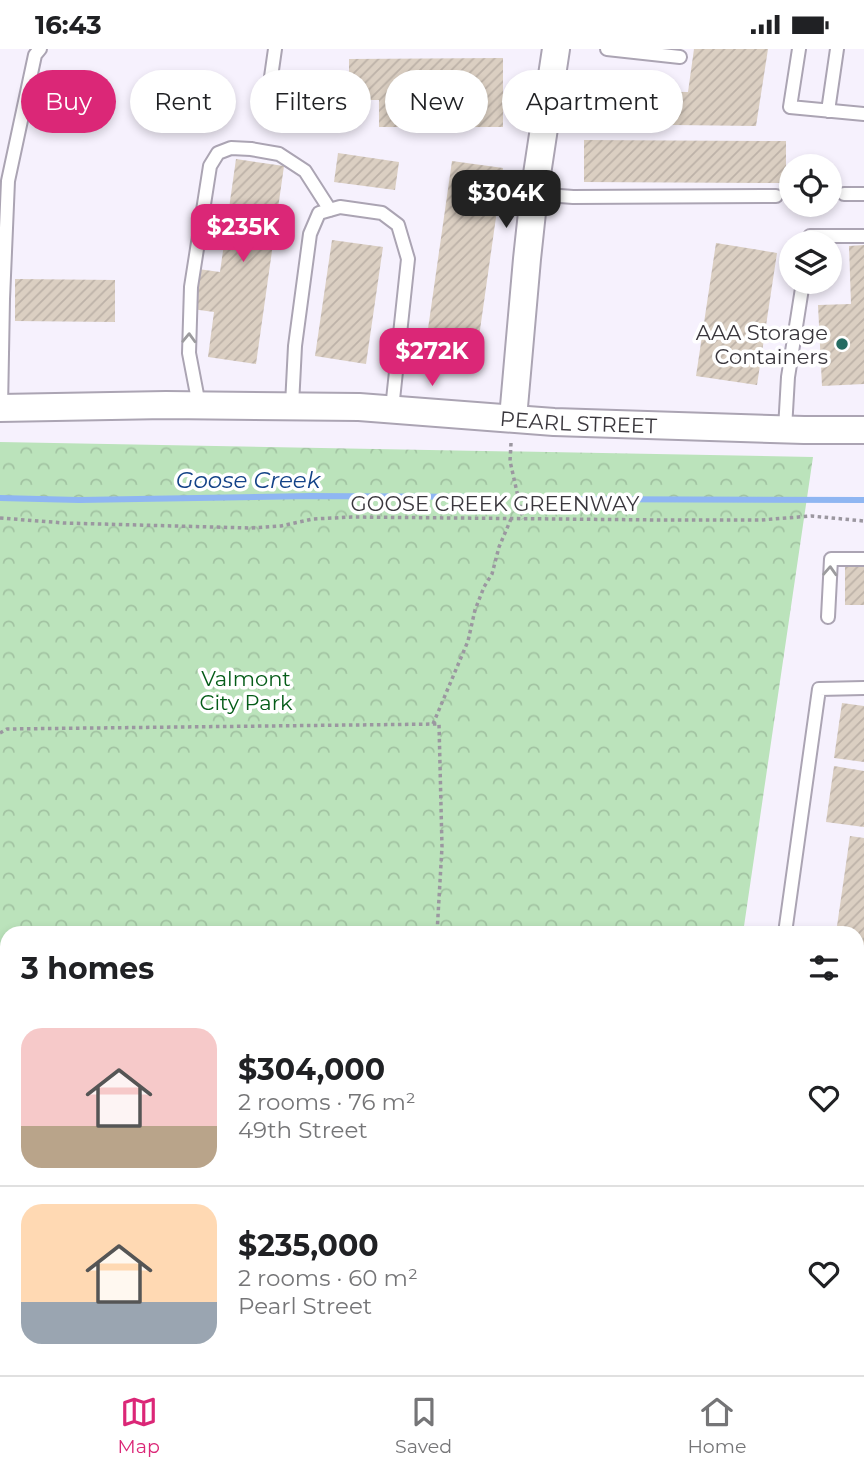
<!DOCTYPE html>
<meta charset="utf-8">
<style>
body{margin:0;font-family:Montserrat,sans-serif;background:#f2f2f2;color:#202124;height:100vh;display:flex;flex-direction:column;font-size:26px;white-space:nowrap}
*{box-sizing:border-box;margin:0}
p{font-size:23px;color:#757577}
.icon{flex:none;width:38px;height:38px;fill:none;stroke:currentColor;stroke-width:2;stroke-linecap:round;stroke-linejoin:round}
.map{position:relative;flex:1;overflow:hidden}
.panel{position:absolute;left:0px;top:877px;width:864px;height:450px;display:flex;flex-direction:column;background:#fff;border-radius:21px 21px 0 0;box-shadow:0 4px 10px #0003}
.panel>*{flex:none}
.top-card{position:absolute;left:21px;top:21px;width:822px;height:63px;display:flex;gap:14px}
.fabs{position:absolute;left:779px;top:105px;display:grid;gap:14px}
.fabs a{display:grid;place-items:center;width:63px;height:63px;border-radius:50%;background:#fff;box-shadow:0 4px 10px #0003;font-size:35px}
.price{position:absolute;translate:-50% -60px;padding:0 16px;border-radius:14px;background:#db2777;color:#fff;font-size:23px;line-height:46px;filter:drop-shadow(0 2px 4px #0008)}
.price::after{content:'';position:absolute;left:50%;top:42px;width:21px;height:16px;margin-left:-10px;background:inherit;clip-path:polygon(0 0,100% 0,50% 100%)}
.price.selected{background:#222;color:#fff}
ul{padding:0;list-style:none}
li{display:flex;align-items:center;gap:21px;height:175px;padding:0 21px}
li+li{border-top:2px solid #e0e0e0}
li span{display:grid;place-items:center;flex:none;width:196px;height:140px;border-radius:21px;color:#555}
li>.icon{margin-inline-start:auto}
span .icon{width:84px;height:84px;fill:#fffc;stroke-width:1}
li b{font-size:30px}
h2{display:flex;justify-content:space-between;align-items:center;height:84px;padding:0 21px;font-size:30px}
.pill{padding:0 24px;border-radius:32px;background:#fff;box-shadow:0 4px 10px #0003;font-size:24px;line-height:63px}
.pill.selected{background:#db2777;color:#fff}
.status{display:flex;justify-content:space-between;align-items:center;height:49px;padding:0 35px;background:#fff;direction:ltr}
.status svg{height:19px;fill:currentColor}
.tabs{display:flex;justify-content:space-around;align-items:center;height:98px;border-top:2px solid #e0e0e0;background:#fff;font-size:19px;color:#757577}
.tabs a{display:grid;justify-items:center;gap:4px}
.tabs .selected{color:#db2777}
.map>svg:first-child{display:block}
.park{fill:url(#park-crowns)}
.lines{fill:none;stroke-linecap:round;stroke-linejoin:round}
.stream{stroke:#8fb6f2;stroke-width:6}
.building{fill:url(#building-hatch)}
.service-casing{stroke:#aba4b3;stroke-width:16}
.minor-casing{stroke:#aba4b3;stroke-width:30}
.path{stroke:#9b97a0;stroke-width:3.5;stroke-dasharray:3.5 3.5;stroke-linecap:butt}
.service{stroke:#fff;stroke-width:12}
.minor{stroke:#fff;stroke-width:26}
.oneway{stroke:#9c9b9e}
.poi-dot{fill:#256c62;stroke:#fff;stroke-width:2.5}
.labels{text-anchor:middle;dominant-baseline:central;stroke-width:7;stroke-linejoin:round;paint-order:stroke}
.poi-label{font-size:21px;fill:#3a373d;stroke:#fff;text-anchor:end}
.street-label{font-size:21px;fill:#3a373d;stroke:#fff}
.park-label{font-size:21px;fill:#055c18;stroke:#fff}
.water-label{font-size:23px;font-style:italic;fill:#134287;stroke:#fff}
</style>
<div class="status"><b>16:43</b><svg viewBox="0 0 49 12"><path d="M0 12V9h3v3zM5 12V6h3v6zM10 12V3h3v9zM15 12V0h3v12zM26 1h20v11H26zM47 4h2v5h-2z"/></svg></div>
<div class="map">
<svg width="864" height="1326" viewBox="0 0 864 1326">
<defs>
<pattern id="park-crowns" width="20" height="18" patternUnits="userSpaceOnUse" patternTransform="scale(1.75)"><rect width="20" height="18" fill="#bbe3bb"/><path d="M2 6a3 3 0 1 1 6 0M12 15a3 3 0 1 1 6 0" fill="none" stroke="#a2c3a2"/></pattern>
<pattern id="building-hatch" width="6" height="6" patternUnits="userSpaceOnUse" patternTransform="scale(1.75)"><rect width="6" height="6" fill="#dbcfc2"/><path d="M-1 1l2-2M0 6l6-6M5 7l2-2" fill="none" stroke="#bdb2a8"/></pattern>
</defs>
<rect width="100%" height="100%" fill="#f6f1fd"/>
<path class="park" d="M0,393L813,408L743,884H7V1320H679L678,1326H0Z"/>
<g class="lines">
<path class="stream" d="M0,449L79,451L310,447L496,448
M546,450L864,451
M0,1284L7,1291
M32,1320L38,1326"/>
</g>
<path class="building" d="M694,0H768L756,77L591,75V42L688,43Z
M503,9V78H379V51H349V10Z
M584,91L786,92V134L584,133Z
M338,104L399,113L395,141L334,133Z
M236,110L284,117L256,315L208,308L214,263L192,260L198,220L220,223Z
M452,112L503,119L475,316L424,308Z
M332,191L383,198L366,315L315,307Z
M716,194L777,204L757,336L696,327Z
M864,196V335L822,337L818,256L851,255L849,197Z
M15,230L115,231V273L15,272Z
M845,516H864V556H845Z
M842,654L864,657V713L834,709Z
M834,717L864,722V778L826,773Z
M850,787L864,789V896L858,895V884H836Z
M858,903L864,904V963L858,962Z
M858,1236L864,1237V1271L859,1305H858Z
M721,1320H857L856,1326H841L820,1323L819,1326H720Z"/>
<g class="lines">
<defs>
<path id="service" d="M275,0L268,49L313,48
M607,0L680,8
M799,0L790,58L864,65
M828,62L837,0
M534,145L573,148L776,147
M844,145H864
M809,194L810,187H864
M199,356L189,304L191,238L210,117L218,104L231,99L251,100L279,105L305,122L330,161
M292,356L295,297L310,185L319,164L340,158L382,164L398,176L408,210L392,360
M1,359L3,250L8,132L35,6L40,0
M785,380L788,328L803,233
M828,568L831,510H864
M785,884L819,640L864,639"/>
<g id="minor">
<path id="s1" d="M0,359L166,356L359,358L554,373L804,381H864"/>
<path d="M513,369L527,210L534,145L556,0"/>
<path d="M858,1017L864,1018"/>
</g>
</defs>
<use href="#service" class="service-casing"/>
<use href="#minor" class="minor-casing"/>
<path class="path" d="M511,394L510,412L523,470
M0,469L64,474L250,479L281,477L313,470L352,468L661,471H761L811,467L864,472
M433,675L468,592L475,561L484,538L492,525L499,498L511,470
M0,684L7,680L439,675L442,798L437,884
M0,1312L12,1326
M31,1326L39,1320
M259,1326L260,1320"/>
<use href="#service" class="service"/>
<use href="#minor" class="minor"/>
</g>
<defs><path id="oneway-chevron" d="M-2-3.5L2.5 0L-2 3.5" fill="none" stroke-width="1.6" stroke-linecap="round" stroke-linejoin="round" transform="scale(1.75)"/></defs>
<g class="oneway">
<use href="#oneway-chevron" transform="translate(189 289) rotate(-88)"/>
<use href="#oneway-chevron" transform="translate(830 522) rotate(-87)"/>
</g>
<circle class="poi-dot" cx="842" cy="295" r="7"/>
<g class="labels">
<g class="poi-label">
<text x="828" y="283">AAA Storage<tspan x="828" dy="24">Containers</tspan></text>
</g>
<g class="street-label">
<text stroke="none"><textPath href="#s1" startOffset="579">PEARL STREET</textPath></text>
<text x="495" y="454">GOOSE CREEK GREENWAY</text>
</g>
<g class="park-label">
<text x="246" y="629">Valmont<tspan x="246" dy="24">City Park</tspan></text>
</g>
<g class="water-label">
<text x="248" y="431">Goose Creek</text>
</g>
</g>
</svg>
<div class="fabs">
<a><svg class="icon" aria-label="locate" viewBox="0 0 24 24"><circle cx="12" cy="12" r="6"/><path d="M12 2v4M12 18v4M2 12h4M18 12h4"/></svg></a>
<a><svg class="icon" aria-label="layers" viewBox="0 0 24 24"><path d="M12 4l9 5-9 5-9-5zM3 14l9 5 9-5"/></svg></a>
</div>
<b class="price selected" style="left:506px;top:181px">$304K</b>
<b class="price" style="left:243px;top:215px">$235K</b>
<b class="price" style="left:432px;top:339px">$272K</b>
<div class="top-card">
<a class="pill selected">Buy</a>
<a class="pill">Rent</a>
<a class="pill">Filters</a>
<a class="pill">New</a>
<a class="pill">Apartment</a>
</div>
<section class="panel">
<h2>3 homes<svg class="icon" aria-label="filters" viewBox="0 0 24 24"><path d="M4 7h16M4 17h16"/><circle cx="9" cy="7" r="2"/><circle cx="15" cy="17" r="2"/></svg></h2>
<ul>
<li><span style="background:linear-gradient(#f6c9c9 70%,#b9a48a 0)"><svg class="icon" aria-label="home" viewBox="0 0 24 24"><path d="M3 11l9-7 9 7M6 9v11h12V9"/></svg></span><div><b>$304,000</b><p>2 rooms · 76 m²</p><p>49th Street</p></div><svg class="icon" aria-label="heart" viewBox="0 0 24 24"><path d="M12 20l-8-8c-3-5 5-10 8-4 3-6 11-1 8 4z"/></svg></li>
<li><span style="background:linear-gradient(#ffd9b3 70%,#9aa5b1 0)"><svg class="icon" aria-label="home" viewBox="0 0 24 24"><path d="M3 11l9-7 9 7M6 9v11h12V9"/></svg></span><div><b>$235,000</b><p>2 rooms · 60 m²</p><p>Pearl Street</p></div><svg class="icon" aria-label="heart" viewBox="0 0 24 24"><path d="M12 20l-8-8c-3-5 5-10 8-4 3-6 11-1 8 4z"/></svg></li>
</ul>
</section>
</div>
<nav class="tabs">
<a class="selected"><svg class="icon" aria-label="map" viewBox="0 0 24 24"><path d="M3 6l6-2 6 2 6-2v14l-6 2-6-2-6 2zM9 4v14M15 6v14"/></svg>Map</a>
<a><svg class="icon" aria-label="saved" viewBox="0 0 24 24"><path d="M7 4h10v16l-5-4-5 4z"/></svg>Saved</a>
<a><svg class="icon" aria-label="home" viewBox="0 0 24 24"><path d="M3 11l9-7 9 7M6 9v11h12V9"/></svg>Home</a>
</nav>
